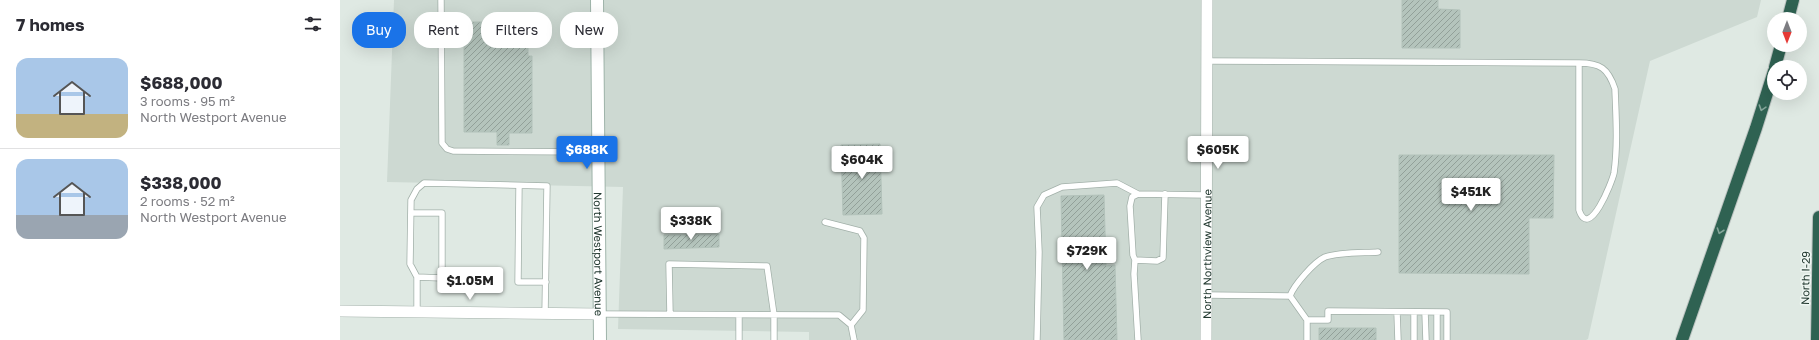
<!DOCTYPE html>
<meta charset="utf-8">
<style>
body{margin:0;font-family:"Golos Text",sans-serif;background:#f2f2f3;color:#2b2b33;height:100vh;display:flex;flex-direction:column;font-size:15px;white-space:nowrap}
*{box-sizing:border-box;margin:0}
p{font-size:13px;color:#7c7c81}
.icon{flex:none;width:22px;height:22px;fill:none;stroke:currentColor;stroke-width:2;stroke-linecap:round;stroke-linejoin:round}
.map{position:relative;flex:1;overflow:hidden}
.details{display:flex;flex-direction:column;background:#fff;width:340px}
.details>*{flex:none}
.top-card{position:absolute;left:12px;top:12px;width:380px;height:36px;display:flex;gap:8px}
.needle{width:26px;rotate:180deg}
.tools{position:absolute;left:1427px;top:12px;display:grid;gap:8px}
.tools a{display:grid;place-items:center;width:40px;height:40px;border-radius:50%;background:#fff;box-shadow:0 4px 16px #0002;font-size:20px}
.price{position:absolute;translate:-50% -34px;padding:0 9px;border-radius:4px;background:#fff;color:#222;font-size:13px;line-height:26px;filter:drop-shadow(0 1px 2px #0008)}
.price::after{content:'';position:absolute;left:50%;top:24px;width:12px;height:9px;margin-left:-6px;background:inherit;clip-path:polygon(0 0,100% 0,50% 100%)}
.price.selected{background:#1a73e8;color:#fff}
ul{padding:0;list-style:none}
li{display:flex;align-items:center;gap:12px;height:100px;padding:0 16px}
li+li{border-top:1px solid #e1e1e2}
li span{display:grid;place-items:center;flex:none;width:112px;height:80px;border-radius:12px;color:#555}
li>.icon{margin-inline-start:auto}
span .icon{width:48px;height:48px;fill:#fffc;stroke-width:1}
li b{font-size:17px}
h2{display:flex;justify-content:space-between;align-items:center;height:48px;padding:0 16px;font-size:17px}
.chip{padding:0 14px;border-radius:16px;background:#fff;box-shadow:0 4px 16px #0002;font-size:14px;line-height:36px}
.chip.selected{background:#1a73e8;color:#fff}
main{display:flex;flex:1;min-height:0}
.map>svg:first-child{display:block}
.built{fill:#cdd9d2}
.building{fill:url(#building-hatch);stroke:#b2c2ba}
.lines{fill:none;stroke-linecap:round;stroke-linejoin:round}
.lane-casing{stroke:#a2b0a9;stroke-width:7}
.street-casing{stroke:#a2b0a9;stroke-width:12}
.secondary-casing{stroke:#9fb4aa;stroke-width:14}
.highway-casing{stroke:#bcc3c1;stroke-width:14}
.lane{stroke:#fff;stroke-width:5.5}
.street{stroke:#fff;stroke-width:11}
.secondary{stroke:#fff;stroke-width:12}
.highway{stroke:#2f6252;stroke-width:12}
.oneway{stroke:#85a59a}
.labels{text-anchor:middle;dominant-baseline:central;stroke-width:3;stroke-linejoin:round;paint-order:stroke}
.street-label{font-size:11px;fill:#21382f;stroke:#eff6f2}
</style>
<main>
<section class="details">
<h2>7 homes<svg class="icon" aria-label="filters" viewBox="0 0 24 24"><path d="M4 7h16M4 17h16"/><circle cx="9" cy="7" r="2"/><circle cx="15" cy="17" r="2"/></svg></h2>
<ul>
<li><span style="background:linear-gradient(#a9c7e8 70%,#c2b280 0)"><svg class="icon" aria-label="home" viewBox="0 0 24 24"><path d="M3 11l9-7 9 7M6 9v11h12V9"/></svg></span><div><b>$688,000</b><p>3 rooms · 95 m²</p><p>North Westport Avenue</p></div></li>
<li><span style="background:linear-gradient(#a9c7e8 70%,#9aa5b1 0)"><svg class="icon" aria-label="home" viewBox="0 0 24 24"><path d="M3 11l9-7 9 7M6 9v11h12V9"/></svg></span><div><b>$338,000</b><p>2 rooms · 52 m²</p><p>North Westport Avenue</p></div></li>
</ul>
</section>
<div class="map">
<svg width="1479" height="340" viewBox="0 0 1479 340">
<defs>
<pattern id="building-hatch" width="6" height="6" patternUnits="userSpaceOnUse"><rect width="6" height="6" fill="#b4c4bc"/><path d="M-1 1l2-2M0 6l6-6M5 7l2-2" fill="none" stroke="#92a099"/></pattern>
</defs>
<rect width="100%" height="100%" fill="#dfe9e3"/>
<path class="built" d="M54,0H1421L1417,17L1310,61L1248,339L1246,340H469V332L278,329L283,187L47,182Z"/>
<path class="building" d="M1062,0H1098V9L1120,10V48H1062Z
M124,22H188V56H192V133H169V145H157V132H124Z
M540,144L542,214L503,215L501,145Z
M1059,155H1214L1213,218H1189V274L1059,273Z
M764,195L766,266L775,265L777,340H724L721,196Z
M379,234V247L324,249V235Z
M979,328H1036V340H979Z"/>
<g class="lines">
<defs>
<path id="lane" d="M101,0L102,143L107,149L113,151L259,152
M867,61L1239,63C1260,63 1268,68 1275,89C1276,116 1278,146 1274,173C1272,182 1249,241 1239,210V63
M179,186L178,282H206
M825,194L823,258L817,261L795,260L793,255L790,206L792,197L798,194L866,195
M71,213H102V278L77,277
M485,222L520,231L524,238L523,310L511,325
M795,260L794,274L798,340
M866,295L950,296L967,320V340
M950,296C954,285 974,262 985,257C1000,252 1023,253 1038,252
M77,312V277L70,264L71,200L77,189L84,183L207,186L205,314
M1057,312L1058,340
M1074,312V340
M1085,312L1086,340
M1097,312V340
M260,314L499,315L511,325L514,340
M330,314L329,264L427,266L434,315V340
M399,315V340
M967,320H988V311L1107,312V340
M697,340L699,252L697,207L704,195L722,187L777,183L798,194"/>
<g id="street">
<path d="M0,311L260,314"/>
<path id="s1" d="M866,340L867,0"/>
</g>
<g id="secondary">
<path id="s2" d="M257,0L260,340"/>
</g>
<path id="highway" d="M1448,19L1453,0
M1435,67L1441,45
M1342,340L1416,128L1434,71
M1477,340L1479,217"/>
</defs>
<use href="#lane" class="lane-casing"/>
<use href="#street" class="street-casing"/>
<use href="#secondary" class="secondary-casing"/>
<use href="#highway" class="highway-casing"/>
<use href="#lane" class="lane"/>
<use href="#street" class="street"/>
<use href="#secondary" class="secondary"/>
<use href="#highway" class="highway"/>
</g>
<defs><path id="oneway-chevron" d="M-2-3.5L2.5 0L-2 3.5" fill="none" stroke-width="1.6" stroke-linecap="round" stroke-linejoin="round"/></defs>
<g class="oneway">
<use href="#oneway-chevron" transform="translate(1422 108) rotate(108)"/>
<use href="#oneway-chevron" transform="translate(1380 231) rotate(109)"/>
</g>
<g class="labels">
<g class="street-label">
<text stroke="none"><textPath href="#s2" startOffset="254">North Westport Avenue</textPath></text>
<text stroke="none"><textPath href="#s1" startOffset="86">North Northview Avenue</textPath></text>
<text transform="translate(1465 278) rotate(-89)">North I-29</text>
</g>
</g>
</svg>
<div class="tools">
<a><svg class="needle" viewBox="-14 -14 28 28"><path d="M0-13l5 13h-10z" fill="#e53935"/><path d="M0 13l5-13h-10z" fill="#7c7c81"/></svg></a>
<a><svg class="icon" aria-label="locate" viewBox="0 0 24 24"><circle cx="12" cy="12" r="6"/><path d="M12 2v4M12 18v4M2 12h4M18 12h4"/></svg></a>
</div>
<b class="price selected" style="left:247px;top:170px">$688K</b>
<b class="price" style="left:878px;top:170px">$605K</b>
<b class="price" style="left:522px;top:180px">$604K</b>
<b class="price" style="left:1131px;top:212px">$451K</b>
<b class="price" style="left:351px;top:241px">$338K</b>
<b class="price" style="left:747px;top:271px">$729K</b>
<b class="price" style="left:130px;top:301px">$1.05M</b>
<div class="top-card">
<a class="chip selected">Buy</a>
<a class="chip">Rent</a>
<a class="chip">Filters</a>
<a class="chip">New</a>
</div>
</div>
</main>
